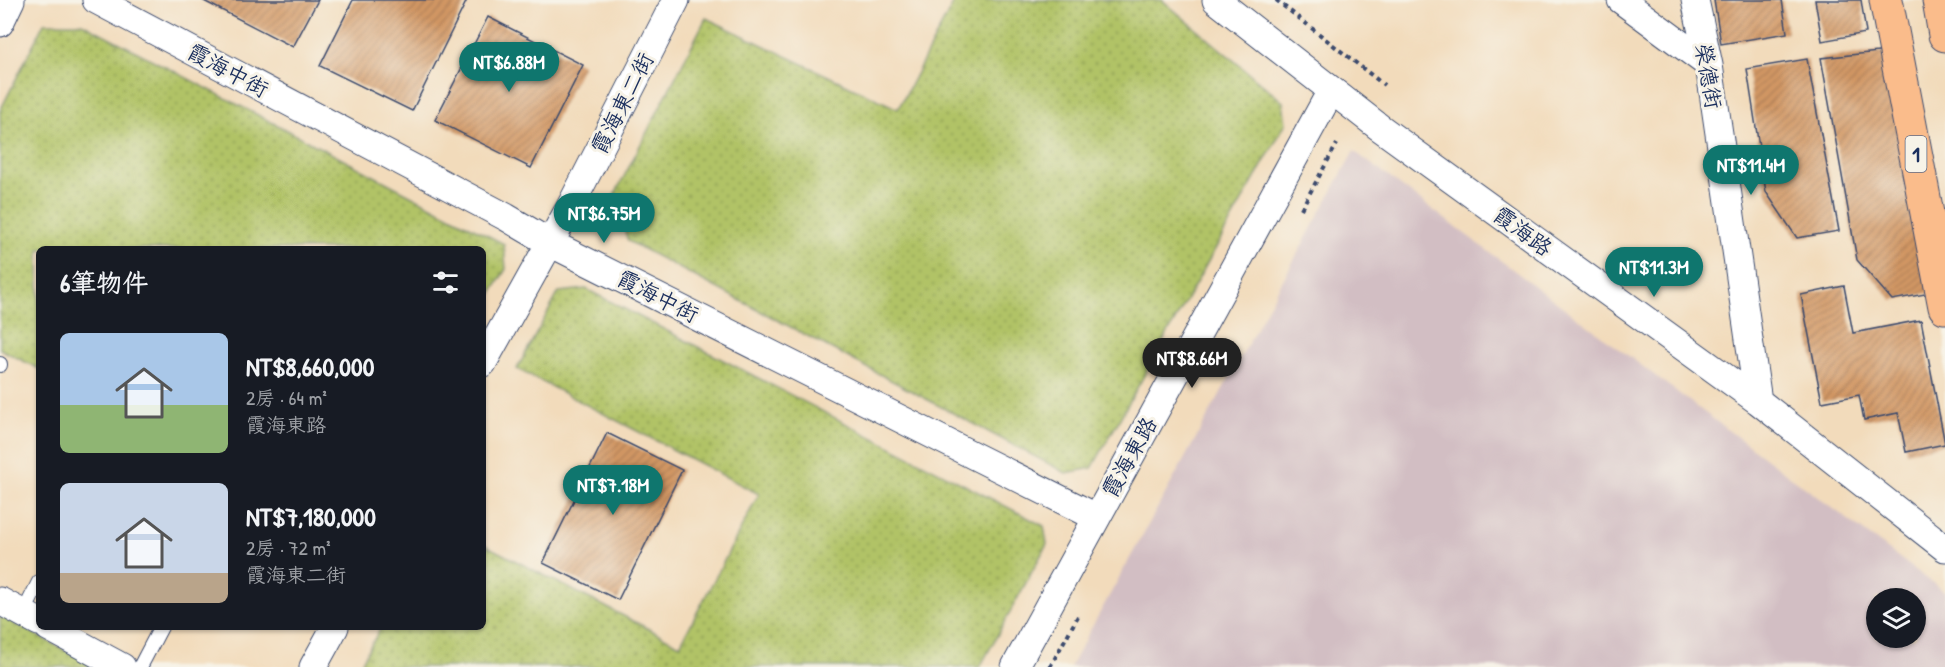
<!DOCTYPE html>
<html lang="zh-TW">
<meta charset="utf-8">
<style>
body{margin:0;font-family:"Patrick Hand","LXGW WenKai TC",sans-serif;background:#242831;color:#f1f3f6;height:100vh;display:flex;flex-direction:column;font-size:22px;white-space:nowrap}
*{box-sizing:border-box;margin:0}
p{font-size:20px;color:#9ea1a6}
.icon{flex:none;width:33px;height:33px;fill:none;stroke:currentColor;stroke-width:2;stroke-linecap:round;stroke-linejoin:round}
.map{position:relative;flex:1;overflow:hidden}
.drawer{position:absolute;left:36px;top:246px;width:450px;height:384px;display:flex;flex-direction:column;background:#171b24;border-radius:9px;box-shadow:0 2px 4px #0004}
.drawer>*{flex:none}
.controls{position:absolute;left:1866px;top:588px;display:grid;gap:12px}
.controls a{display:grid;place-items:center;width:60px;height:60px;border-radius:50%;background:#171b24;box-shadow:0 2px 4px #0004;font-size:30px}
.price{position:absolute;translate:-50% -51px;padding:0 14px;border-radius:21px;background:#0f766e;color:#fff;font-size:20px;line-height:39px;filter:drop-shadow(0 2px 3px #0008)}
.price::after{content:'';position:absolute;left:50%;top:36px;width:18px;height:14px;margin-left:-9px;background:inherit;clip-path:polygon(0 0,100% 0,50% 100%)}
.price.active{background:#222;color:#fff}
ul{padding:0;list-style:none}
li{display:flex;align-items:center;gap:18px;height:150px;padding:0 24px}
li span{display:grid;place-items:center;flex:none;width:168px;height:120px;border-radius:9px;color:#555}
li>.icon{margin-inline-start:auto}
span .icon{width:72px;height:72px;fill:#fffc;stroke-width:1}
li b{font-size:26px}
h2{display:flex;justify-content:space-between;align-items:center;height:72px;padding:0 24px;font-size:26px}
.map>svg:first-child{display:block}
.industrial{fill:#d2bec3;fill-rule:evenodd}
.grass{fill:url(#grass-dots);stroke:#667962;stroke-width:1.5}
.building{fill:url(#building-hatch)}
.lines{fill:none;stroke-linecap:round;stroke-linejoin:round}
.lane-casing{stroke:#3b496c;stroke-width:16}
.street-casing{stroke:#3b496c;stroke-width:29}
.primary-casing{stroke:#3b496c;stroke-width:35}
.path{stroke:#3b496c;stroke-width:4;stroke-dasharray:4.5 4.5;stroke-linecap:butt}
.lane{stroke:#fff;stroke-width:14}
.street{stroke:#fff;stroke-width:27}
.primary{stroke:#fabc8b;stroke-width:33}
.labels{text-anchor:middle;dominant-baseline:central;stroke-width:6;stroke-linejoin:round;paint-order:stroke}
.shield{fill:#f7f3e8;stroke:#5d6a87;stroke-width:1.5}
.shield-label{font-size:21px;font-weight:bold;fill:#1b2f5e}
.street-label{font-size:22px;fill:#1b2f5e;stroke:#f7f3e8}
</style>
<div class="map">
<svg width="1945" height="667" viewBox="0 0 1945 667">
<defs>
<pattern id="grass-dots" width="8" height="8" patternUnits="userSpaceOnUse" patternTransform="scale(1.5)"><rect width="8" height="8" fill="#b1c366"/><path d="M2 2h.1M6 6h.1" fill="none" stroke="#8f9f57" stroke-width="1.8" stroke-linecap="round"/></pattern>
<pattern id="building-hatch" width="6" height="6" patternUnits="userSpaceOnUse" patternTransform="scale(1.5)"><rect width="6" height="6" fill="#d29764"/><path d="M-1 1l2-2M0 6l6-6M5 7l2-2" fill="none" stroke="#aa7c56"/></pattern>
</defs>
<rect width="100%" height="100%" fill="#f7f3e8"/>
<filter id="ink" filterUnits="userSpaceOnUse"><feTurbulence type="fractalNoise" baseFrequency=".0167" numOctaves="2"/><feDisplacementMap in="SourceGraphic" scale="12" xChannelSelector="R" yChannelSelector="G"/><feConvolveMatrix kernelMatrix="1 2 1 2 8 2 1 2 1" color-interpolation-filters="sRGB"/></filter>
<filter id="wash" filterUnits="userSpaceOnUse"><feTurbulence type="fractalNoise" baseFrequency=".008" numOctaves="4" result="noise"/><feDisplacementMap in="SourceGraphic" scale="24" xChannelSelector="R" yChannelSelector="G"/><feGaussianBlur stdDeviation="1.35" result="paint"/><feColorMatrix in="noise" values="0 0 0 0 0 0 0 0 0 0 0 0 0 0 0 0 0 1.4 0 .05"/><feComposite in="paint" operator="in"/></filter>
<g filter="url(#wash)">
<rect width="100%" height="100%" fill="#f2dbbb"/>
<path class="industrial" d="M1354,151L1945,592V667H1070ZM1876,598H1916V638H1876Z"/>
<path class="grass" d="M955,0H1162L1283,102L1286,123L1092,468L1066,473L628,241L614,196L706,18L898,109Z
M44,23H82L504,244L506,269L483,307V249H39V369L0,349V111Z
M586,289L1044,526L1047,544L980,667H359L381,627H483V544L680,645L759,494L517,369L559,292Z
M0,616L97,667H0Z"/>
<g id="blocks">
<path class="building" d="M202,0H318L293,47Z
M353,0H467L412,111L320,66Z
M1714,0H1782L1787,33L1721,44Z
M1815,0H1861L1866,33L1822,41Z
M488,17L583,65L531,168L435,120Z
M1888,51L1931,293L1892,300L1857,260L1821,58Z
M1807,59L1839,231L1797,238L1766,192L1747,69Z
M1844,286L1853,333L1921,320L1945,444L1906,452L1898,413L1864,420L1859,395L1822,402L1801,295Z
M607,433L682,470L618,600L543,563Z"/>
</g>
</g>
<g filter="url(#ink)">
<use href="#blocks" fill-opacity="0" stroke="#3b496c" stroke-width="1.5"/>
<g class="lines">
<defs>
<path id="lane" d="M0,365V364
M23,614L39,582
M140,667L161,627"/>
<path id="street" d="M96,0L506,217L550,243L1096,517
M1216,0L1379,127L1758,401L1945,548
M1621,0L1709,65
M1695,0L1709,65L1758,401
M0,23L11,0
M483,363L570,207L676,0
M0,601L39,622
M48,627L122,667
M313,667L335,627
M1015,667L1331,91"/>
<path id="primary" d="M1886,0L1945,307
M1939,0L1945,35"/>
</defs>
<use href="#lane" class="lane-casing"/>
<use href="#street" class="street-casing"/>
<use href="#primary" class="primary-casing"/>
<path class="path" d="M1276,0L1384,85
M1301,209L1337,144
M1050,667L1078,616"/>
<use href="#lane" class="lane"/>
<use href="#street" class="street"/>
<use href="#primary" class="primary"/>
</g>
</g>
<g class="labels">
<rect class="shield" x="1905.5" y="136" width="21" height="36" rx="4.5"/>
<g class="shield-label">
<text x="1916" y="154">1</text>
</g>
<g class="street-label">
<text transform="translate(228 70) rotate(28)">霞海中街</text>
<text transform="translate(1709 76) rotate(80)">榮德街</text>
<text transform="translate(622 103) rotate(-63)">霞海東二街</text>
<text transform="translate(1523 231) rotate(36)">霞海路</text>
<text transform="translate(658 296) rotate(27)">霞海中街</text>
<text transform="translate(1129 457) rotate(-61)">霞海東路</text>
</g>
</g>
</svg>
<div class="controls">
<a><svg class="icon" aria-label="layers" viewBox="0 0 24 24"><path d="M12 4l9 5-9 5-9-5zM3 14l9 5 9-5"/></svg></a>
</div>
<b class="price" style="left:509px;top:93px">NT$6.88M</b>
<b class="price" style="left:1751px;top:196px">NT$11.4M</b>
<b class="price" style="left:604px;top:244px">NT$6.75M</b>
<b class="price" style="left:1654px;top:298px">NT$11.3M</b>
<b class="price active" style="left:1192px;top:389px">NT$8.66M</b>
<b class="price" style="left:613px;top:516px">NT$7.18M</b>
<section class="drawer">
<h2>6筆物件<svg class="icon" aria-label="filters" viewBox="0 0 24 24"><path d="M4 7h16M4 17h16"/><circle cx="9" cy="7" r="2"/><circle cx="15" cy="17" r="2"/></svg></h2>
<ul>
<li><span style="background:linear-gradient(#a9c7e8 60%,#8fb573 0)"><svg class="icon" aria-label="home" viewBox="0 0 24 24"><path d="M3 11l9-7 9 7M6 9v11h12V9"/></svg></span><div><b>NT$8,660,000</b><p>2房 · 64 m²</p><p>霞海東路</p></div></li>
<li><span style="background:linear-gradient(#c9d6e8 75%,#b9a48a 0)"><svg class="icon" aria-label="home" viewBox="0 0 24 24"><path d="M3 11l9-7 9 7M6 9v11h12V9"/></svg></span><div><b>NT$7,180,000</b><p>2房 · 72 m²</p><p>霞海東二街</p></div></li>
</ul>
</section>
</div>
